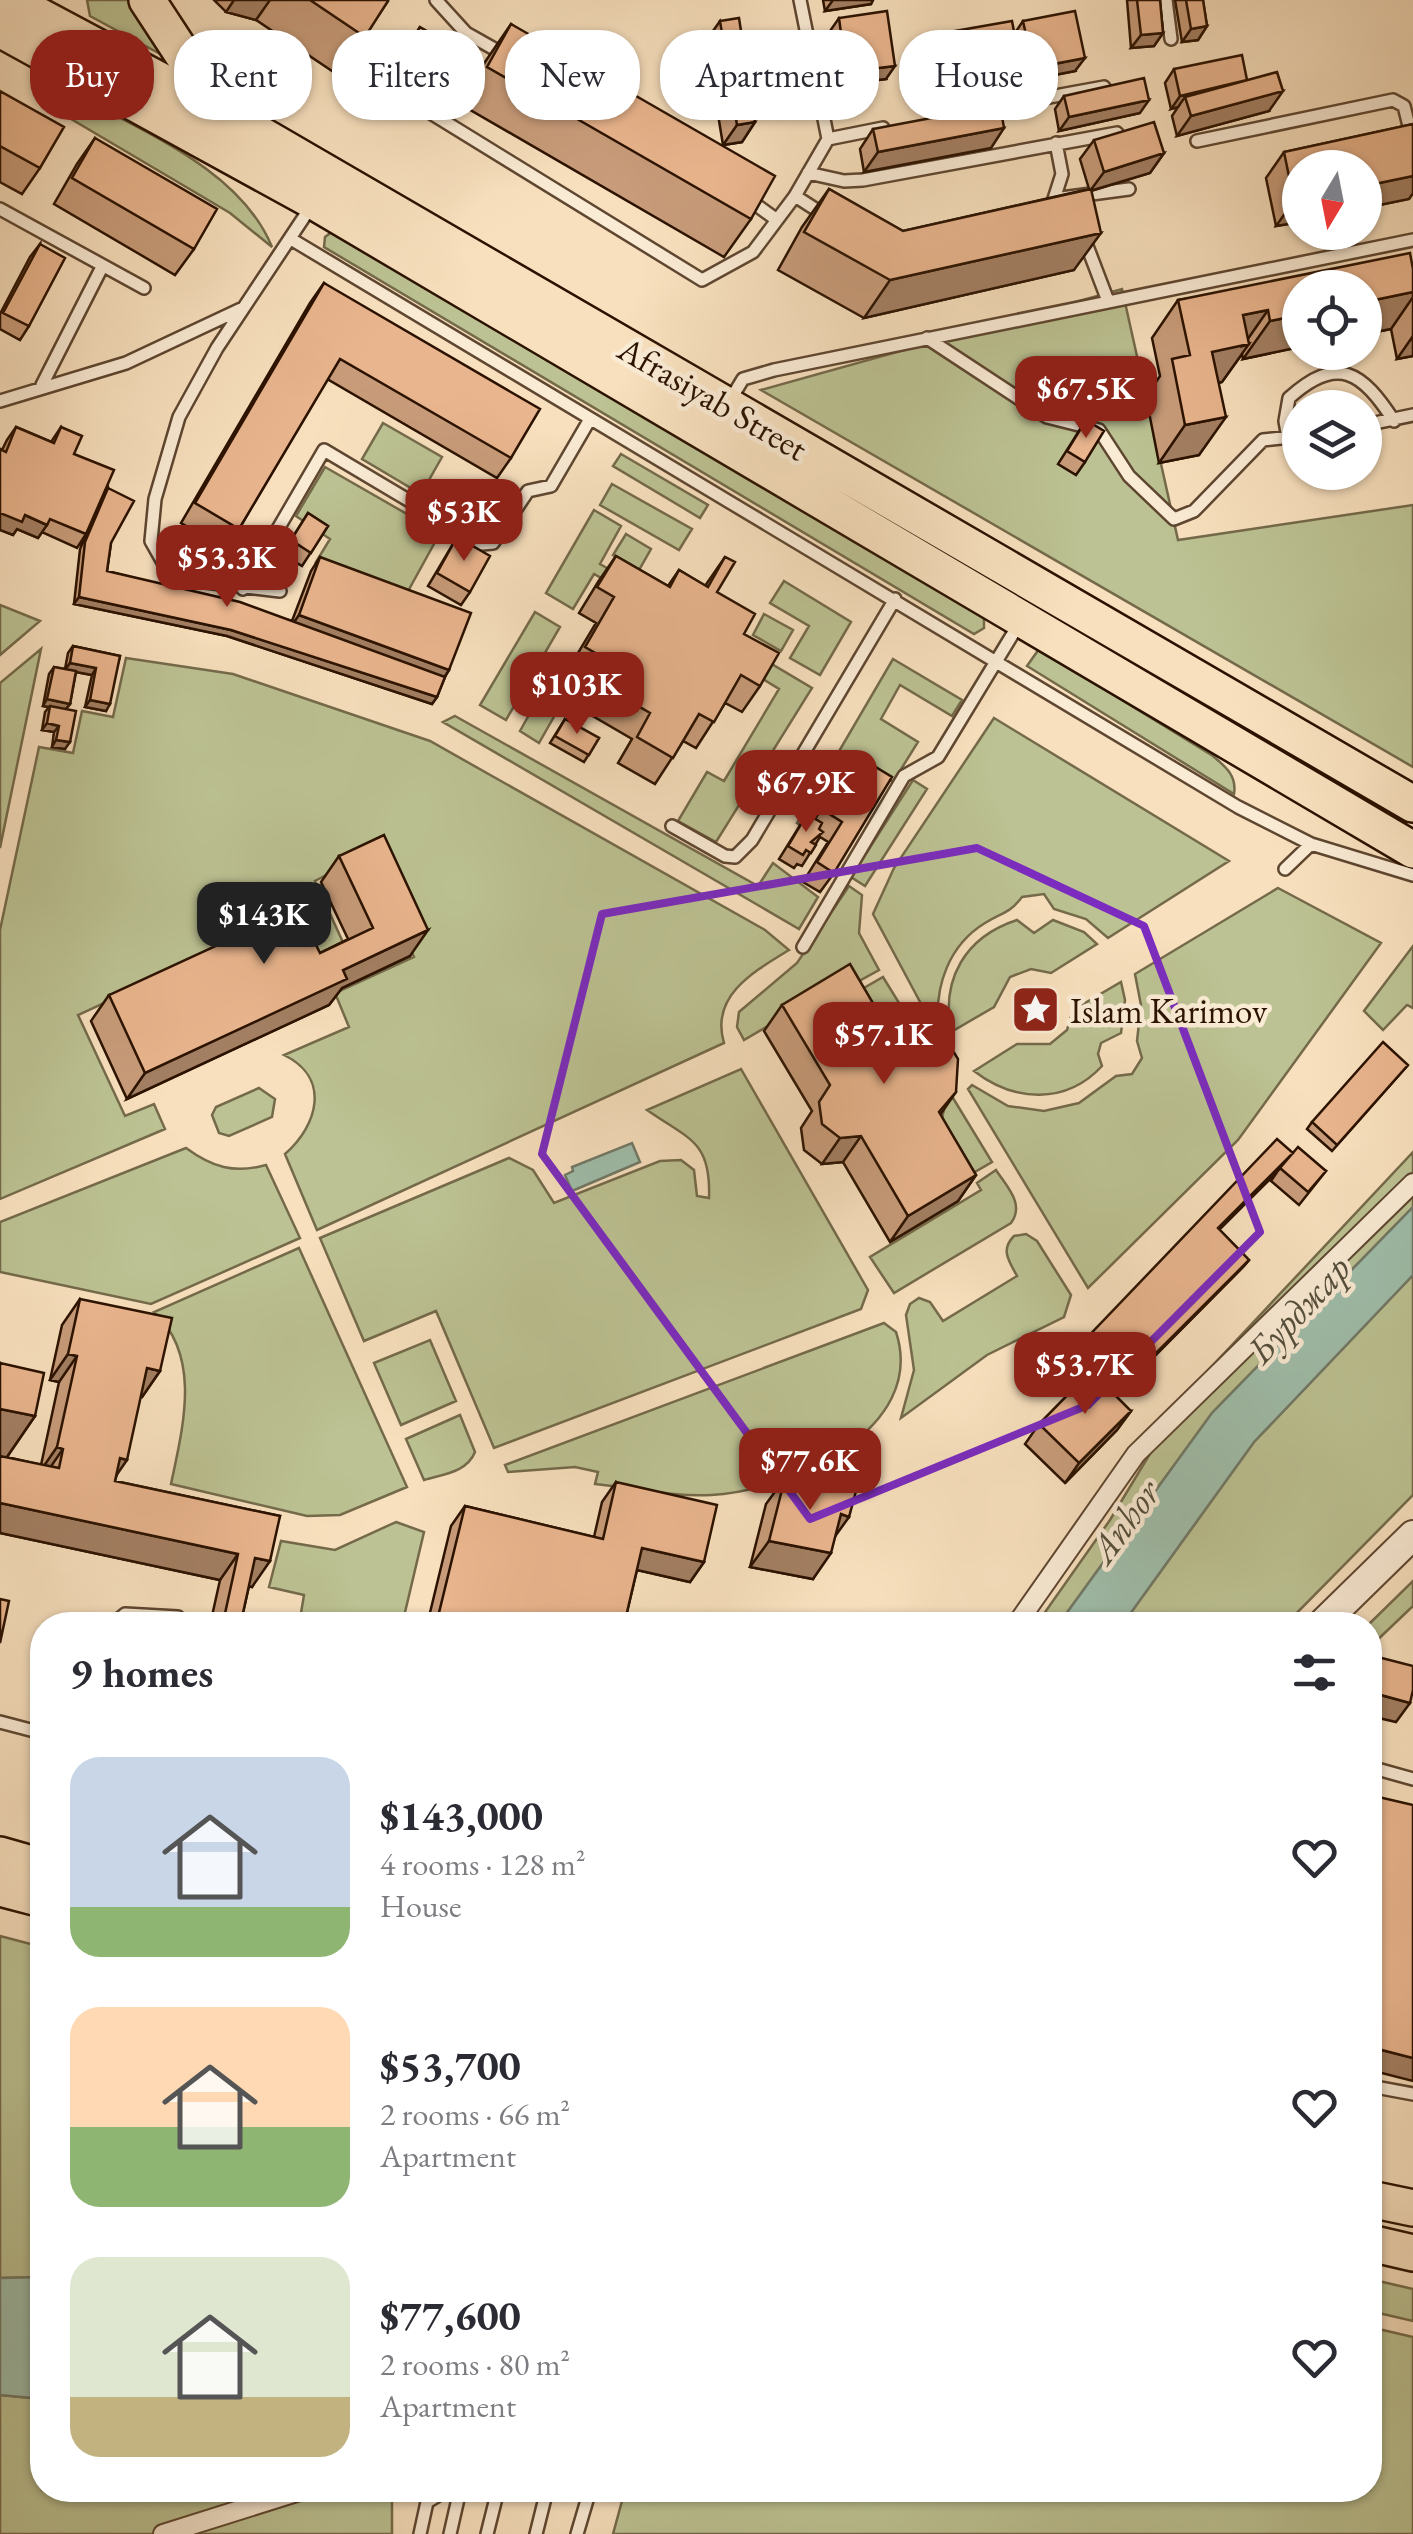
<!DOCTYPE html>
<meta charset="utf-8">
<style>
body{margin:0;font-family:"EB Garamond",serif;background:#f2f2f3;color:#2b2b33;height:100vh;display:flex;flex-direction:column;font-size:38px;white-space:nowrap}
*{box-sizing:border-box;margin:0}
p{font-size:32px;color:#7c7c81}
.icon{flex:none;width:55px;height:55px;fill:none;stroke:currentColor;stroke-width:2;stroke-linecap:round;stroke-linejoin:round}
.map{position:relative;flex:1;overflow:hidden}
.details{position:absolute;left:30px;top:1612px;width:1352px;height:890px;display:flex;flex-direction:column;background:#fff;border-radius:40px;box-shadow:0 2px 8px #0004}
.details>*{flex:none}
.hud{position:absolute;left:30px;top:30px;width:1355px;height:90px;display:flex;gap:20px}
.needle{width:65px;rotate:190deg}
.fabs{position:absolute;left:1282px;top:150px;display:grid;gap:20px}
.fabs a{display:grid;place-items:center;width:100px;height:100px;border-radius:50%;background:#fff;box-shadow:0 2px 8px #0004;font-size:50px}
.price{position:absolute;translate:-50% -85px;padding:0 22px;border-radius:20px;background:#8f2418;color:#fff;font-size:32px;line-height:65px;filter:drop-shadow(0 2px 5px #0008)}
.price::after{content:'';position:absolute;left:50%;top:60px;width:30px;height:22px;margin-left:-15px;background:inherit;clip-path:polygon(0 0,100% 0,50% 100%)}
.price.selected{background:#222;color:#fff}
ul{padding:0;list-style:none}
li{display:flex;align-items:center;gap:30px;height:250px;padding:0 40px}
li span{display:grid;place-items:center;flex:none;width:280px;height:200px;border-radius:30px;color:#555}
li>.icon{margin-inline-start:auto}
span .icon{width:120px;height:120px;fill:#fffc;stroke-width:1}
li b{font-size:42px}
h2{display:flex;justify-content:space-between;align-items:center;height:120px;padding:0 40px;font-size:42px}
.pill{padding:0 35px;border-radius:40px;background:#fff;box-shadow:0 2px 8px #0004;font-size:35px;line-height:90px}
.pill.selected{background:#8f2418;color:#fff}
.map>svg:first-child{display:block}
.green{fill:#bcc293;stroke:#746a4a;stroke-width:2.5}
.water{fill:#9fbeab;stroke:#717967;stroke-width:2.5}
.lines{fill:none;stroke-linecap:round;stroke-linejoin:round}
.service-casing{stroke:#5e4630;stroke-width:16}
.pedestrian-casing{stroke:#5e4630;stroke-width:22}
.tertiary-casing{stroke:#5e4630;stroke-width:32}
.primary-casing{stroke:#2b1200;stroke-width:40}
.service{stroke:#faebd5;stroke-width:11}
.pedestrian{stroke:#faebd5;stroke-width:18}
.tertiary{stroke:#faebd5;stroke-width:28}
.primary{stroke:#f8e0be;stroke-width:35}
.wall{fill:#c89c7a;stroke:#2b1200;stroke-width:2.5}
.shaded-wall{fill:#a37f63;stroke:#2b1200;stroke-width:2.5}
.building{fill:#e9b58e;stroke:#2b1200;stroke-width:2.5}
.marked{fill:none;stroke:#7b2cbf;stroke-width:8;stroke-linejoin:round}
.labels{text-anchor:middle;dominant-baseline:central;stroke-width:9;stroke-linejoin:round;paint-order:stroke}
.street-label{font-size:35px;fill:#2b1200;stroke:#faebd5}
.poi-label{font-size:35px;fill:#2b1200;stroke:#faebd5;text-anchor:start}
.water-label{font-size:38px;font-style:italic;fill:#544e3c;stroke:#faebd5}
</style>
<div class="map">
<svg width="1413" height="2534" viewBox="0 0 1413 2534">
<rect width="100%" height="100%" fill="#f8e0be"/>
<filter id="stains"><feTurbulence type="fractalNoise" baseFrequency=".002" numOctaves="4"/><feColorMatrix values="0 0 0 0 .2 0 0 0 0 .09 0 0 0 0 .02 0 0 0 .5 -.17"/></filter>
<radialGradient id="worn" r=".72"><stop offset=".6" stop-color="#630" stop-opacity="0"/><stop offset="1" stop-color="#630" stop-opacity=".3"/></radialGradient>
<path class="green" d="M87,0H133L177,63L90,16Z
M64,88C135,129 239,166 272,247L230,213L66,116L59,95Z
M333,231L984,615V628L974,634L324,247L325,237Z
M1122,289L1178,540L1413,505V767L761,390Z
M383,423L442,457L421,494L362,459Z
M621,454L708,505L700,518L613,466Z
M325,467L440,533L407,593L316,562L330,539L296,516Z
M612,484L692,529L679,550L600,505Z
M455,485L489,505L475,528L441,508Z
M594,510L621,526L600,564L655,596L649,605L594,574L573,609L546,593Z
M626,534L651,549L639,570L613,555Z
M784,581L851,622L820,675L790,658L809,626L770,603Z
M0,605L40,621L0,655Z
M535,612L560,627L506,720L480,705Z
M764,614L793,630L781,651L753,635Z
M738,644L812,688L716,842L678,821L707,772L724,781L779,689L729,658Z
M41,649L0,848V683Z
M1039,649L1213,756C1226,767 1237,776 1234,794L1027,666Z
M126,658L233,674L430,741L765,930L789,950C753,972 710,996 724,1043L317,1230L285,1154C318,1125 331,1078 284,1055L349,1027L335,993L414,957L366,854L315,881L346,949L305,968L281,921L78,1015L125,1116L154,1104L165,1129L0,1199V930L39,747L73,753L82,711L113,717Z
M893,659L962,700L952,716L900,685L881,719L918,742L893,782L857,760L841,775L808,830L797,823Z
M548,681L568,692L539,743L520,731Z
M455,716L758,886L773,863L818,897L799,929L443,722Z
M994,718L1229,861L1108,938L1086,919L1054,909L1044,894L1022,897C1009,914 1003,912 985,923C949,945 935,985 938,1026L934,1028L873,914L894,868Z
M913,780L927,789L865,886L851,877Z
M849,886L862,895L859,933L879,970L859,981L855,975L744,1040L737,1027L739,1012L797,963Z
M1278,888L1381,943L1238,1140L1088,1288L968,1089L972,1085L1008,1106L1044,1111L1079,1103L1116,1076L1132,1074L1142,1058L1137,1041L1141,1005L1135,974Z
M1017,920L1034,933L1053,920L1084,932L1097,944L1051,973L1031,969L1010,977L994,1007L951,1032C941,979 965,937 1017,920Z
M1413,946V1008L1407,1005L1383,1030L1364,1011Z
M883,977L923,1042L897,1044L864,988Z
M1121,982L1125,1000L1121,1033L1101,1043L1098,1054L1102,1066C1066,1105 1014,1102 974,1071L1017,1044H1050L1067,1030L1073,1010Z
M741,1069L868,1290L861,1309L494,1448L436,1311L364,1341L320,1238L509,1158L533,1170L554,1203L660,1161L681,1160L694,1170L697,1196L709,1198C711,1141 690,1140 647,1110Z
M259,1088L275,1099L272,1117L229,1136L219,1133L212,1115L216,1107Z
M953,1098L992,1162L973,1173L942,1118L946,1101Z
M186,1148C212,1167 234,1174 266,1165L300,1238L151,1304L0,1272V1222Z
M1413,1152V1207L1212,1413L1058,1625H1036L1110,1520L1186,1394Z
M996,1170C1007,1187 1025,1204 1011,1223L894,1293L870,1257L981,1190L977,1183Z
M1026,1234L1037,1241L1071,1295L1064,1317L987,1355L901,1418L914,1370L906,1315L910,1304L919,1298L930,1302L943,1321L1017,1276C1009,1261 1000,1250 1014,1236Z
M299,1248L407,1487L340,1515L307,1516L171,1484C183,1427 202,1356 154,1312Z
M1413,1275V1495L1285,1625H1122L1254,1442Z
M884,1323L896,1332C928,1430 789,1491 711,1495C673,1497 633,1488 595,1484L598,1472L575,1467L508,1472L505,1465Z
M430,1340L456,1401L401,1425L374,1363Z
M460,1415L475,1452C467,1472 444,1474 424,1480L406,1439Z
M396,1522L424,1532L402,1625H299L304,1595L269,1587L281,1541L335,1550Z
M1413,1581V1606L1370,1647L1368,1625Z
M0,1936L42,1947V2277L0,2278Z
M1370,2279L1413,2289V2321L1370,2311Z
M1370,2327L1413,2337V2534H613L625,2490H1370Z
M0,2395L42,2399V2490H392V2534H0Z"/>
<path class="water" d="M632,1143L640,1162L572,1191L565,1175L573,1171L572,1167Z
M1413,1207V1275L1254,1442L1122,1625H1058L1212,1413Z
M42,2277V2399L0,2395V2278Z"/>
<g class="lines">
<defs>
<path id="service" d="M436,0L466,33
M1166,0L1171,39
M505,55L466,33L421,107L702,280L753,252L795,196L826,216
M990,108L1104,87
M828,139L883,128
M1197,141L1393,100L1404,106L1413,142
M1056,143L1062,174L1054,199L1129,189
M808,173L844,181L863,180L1117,133
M795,196L828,139L800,0
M748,199L777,220
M0,209L144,288
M1084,238L1108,301
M291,239L1238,807L1311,844L1413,875
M927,338L1047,417L1099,430L1129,476L1174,519L1194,511L1263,440L1300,436
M42,385L102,267
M0,401L126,363L241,309
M729,402L743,379L774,370L1413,240
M1365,425L1413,415
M1288,438L1285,421L1289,398C1338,354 1362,372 1394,421
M243,589L324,450L482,544L493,543L528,491L551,486L590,419
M280,591L172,578L151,541L155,499L179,417L217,348L312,205
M672,826L725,856L735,857L752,840L895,599
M1285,869L1311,844
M803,947L904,776L938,757L1020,622
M112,1625L125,1614L178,1617
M0,1722L42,1733
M1370,1767L1413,1779
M1370,2086L1413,2094
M420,2534L427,2502L447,2490
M450,2534L460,2490
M487,2534L498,2490
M536,2534L547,2490
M577,2534L590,2490"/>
<path id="pedestrian" d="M1016,1625L1136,1454L1413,1183
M163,2534L303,2490"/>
<path id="tertiary" d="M1321,1625L1413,1535"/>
<path id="primary" d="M9,0L249,128L1413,804
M147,0L183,55L228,105
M0,29L315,202L1413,850
M0,1855L42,1867
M0,1888L42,1899
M1370,2199L1413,2208
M1370,2243L1413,2253"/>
</defs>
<use href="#service" class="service-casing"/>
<use href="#pedestrian" class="pedestrian-casing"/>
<use href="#tertiary" class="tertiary-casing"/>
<use href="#primary" class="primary-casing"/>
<use href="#service" class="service"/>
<use href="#pedestrian" class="pedestrian"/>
<use href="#tertiary" class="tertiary"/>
<use href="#primary" class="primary"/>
</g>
<path class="wall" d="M214,0H387L388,1L338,75L256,20L226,12Z
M823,0H873L871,4L825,11Z
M1127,0H1160L1163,33L1154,46L1131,48Z
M1175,0H1203L1207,26L1198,40L1182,42Z
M839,18L886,79L837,85L830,31Z
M720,21L755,122L742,142L723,145L706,41Z
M1023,21L1075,71L1024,81L1019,57L1012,81L930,94L922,48L932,35L1015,33Z
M511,24L751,219L724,257L460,104L485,62Z
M420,27L399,99L390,112L373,102Z
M1174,69L1247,80L1269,111L1177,136L1172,116L1178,107L1171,109L1165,83Z
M0,91L40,168L22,194L0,182Z
M1064,96L1140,113L1059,131L1055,109Z
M1413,124V193L1409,199L1365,208V168L1300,222L1276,226L1266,178L1284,152Z
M873,129L991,148L864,172L860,149Z
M95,138L194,249L175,275L54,204L77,164Z
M1094,140L1164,153L1150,173L1091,191L1074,270L864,318L778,270L802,227L829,189L903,231L1089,189L1080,159Z
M40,244L29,326L20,340L0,329V314L30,257Z
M1413,269V356L1397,359L1391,329L1365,334V288H1300V347L1243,359L1242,354L1222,382L1219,383L1199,455L1159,463L1146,397L1160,376L1152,338L1178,300Z
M324,283L511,458L497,478L327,379L239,529L225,549L181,523L310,303Z
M1086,420L1085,462L1076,475L1058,464Z
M16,427L51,442L61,427L74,454L104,494L108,488L111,543L107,571L292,621L311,571L320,557L449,670L445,677L437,697L432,704L227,636L74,604L80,549L97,510L86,534L77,548L42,532L38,538L17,529L13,535L0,530V449L2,450L7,440Z
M308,513L328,526L302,566L282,554Z
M457,537L470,592L461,605L428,586Z
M616,556L668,586L679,570L705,586L725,557L717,592L744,634L760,686L742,712L725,703L696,748L683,741L655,784L618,763L632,739L567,701L579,680L566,673L596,623L579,613L598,582Z
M73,646L120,656L106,711L85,707L92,675L76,672L70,704L66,709L65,749L52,747L54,732L42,730L45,712L49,707L43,706L49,674L54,667L65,669L68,653Z
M565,719L599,738L584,762L550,743Z
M856,755L834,873L820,892L803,882L828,842L820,837L802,866L797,864L794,868L779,859L807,814L815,819Z
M339,856L410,956L342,988L329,1005L127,1099L91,1021L109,995L320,953L348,939L321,882Z
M782,1005L888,1029L956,1092L940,1115L976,1175L958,1201L890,1242L843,1162L822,1164L804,1150L801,1128L812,1111L764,1031Z
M1408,1065L1332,1151L1307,1129L1312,1122Z
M1293,1153L1326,1171L1299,1205L1271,1181L1277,1172L1219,1229L1249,1260L1244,1266L1117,1394L1075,1351L1080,1345Z
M80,1299L160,1371L142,1397H140L115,1481L280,1516L252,1587L249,1586L241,1622L255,1625H210L220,1580L0,1533V1363L35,1416L7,1457L41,1465L59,1382L50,1380L62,1325Z
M1131,1411L1117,1430L1065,1483L1025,1444L1039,1424Z
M785,1478L835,1536L813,1579L750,1567L766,1504Z
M616,1482L704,1562L690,1582L637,1570L624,1625H427L451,1526L465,1506L594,1537L602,1502Z"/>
<path class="shaded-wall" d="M234,0H270L256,20L226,12Z
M833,0H873L871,4L825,11Z
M1207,26L1198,40L1182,42L1191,29Z
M1163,33L1154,46L1131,48L1141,35Z
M1085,58L1075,71L1024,81L1033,68Z
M895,66L886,79L837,85L846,72Z
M1021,68L1012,81L930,94L939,81Z
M1247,81L1185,97L1178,107L1171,109L1180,96Z
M1283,91L1269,111L1177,136L1191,116Z
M1149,100L1140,113L1059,131L1069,117Z
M755,122L742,142L723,145L737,125Z
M1004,128L991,148L864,172L878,152Z
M1164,153L1150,173L1090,191L1104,172Z
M1413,176V193L1409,199L1365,208V186Z
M1300,199V222L1276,226L1294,201Z
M1101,233L1074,270L864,318L890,280Z
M1413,292V297L1391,329L1365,334V302Z
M1268,310L1243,346L1249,344L1222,382L1186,390L1212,352L1243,315Z
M1300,315V347L1243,359L1270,321Z
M1413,336V356L1397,359Z
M1226,417L1199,455L1159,463L1185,425Z
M0,513L25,515L47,525L38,538L17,529L13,535L0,530Z
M79,597L231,630L437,697L432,704L227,636L74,604Z
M299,615L449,670L440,684L290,628Z
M70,663L96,668L92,675L65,670Z
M47,699L70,704L65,710L43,706Z
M90,700L110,704L106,711L85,707Z
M47,723L59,726L54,732L42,730Z
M56,740L70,742L65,749L52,747Z
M428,930L410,956L342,988L329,1005L127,1099L145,1073L343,970Z
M861,1136L843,1162L822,1164L840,1138Z
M1293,1154L1277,1172L1214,1235L1218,1228Z
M976,1175L958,1201L890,1242L908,1216Z
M1249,1260L1244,1266L1117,1394L1122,1387Z
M68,1354L77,1356L59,1382L50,1380Z
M147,1368L160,1371L142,1397L128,1394Z
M0,1409L35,1416L0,1467Z
M1131,1411L1117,1430L1065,1483L1079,1463Z
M57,1447L63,1449L45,1475L39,1473Z
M120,1458L127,1460L109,1486Z
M0,1503L238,1554L220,1580L0,1533Z
M841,1514L849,1517L831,1542Z
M769,1541L831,1553L813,1579L750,1567Z
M642,1548L704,1562L690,1582L628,1568Z
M255,1558L270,1561L252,1587L237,1584Z
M1377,1694L1410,1703L1396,1722L1370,1716V1701Z
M1370,2047L1413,2058V2081L1370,2070Z"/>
<path class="building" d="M310,0H387L388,1L365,37Z
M1137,0H1160L1163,33L1141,35Z
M1186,0H1203L1207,26L1191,29Z
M887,11L895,66L846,72L839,18Z
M1075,11L1085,58L1033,68L1023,21Z
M739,18L755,122L737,125L720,21Z
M1012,21L1021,68L939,81L932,35Z
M511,24L775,176L751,219L487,67Z
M420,27L437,37L399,99L382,89Z
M1242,55L1247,80L1180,96L1174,69Z
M1277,72L1283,91L1191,116L1185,97Z
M1144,78L1149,100L1069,117L1064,96Z
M0,91L64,127L40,168L0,146Z
M1000,105L1004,128L878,152L873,129Z
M1154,122L1164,153L1104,172L1094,140Z
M1413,124V176L1365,186V168H1300V199L1294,201L1284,152Z
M95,138L217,209L194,249L72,178Z
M829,189L903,231L1091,189L1101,233L890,280L804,232Z
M40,244L65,258L29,326L3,313Z
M1410,253L1413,269V292L1365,302V288H1300V315L1270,321L1268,310L1243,315L1249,344L1212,352L1226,417L1185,425L1172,359L1190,355L1178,300Z
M324,283L540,409L511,458L340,359L239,529L195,503Z
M1086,420L1104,431L1085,462L1067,451Z
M16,427L54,443L61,427L82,436L74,454L114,470L86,534L50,519L47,525L25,515L22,522L0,513V449L6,452Z
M108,488L134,501L111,543L107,571L240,602L445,677L437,697L231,630L79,597L85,542Z
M308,513L328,526L311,553L291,540Z
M457,537L490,556L470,592L437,573Z
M616,556L670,587L679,570L708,587L725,557L735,562L717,592L755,614L744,634L779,653L760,686L741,675L714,722L699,714L673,758L637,737L650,713L585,675L597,654L585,647L614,597L597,587Z
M320,557L471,613L449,670L299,615Z
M73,646L120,656L110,704L90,700L96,668L70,663Z
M54,667L76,671L70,704L47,699Z
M50,706L76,711L70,742L56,740L59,726L47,723Z
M565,719L599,738L589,755L555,736Z
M856,755L892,777L834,873L817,862L842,822L823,810Z
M807,814L822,823L819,829L823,832L811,842L816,845L811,853L806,850L803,855L788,846Z
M384,835L428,930L343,970L347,979L145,1073L109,995L298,908L320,953L373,928L339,856Z
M850,964L888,1029L908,1023L927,1026L944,1036L958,1059L956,1092L939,1112L976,1175L908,1216L861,1136L840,1138L822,1124L819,1102L830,1085L782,1005Z
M1383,1042L1408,1065L1337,1145L1312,1122Z
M1277,1139L1293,1153L1218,1228L1249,1260L1122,1387L1080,1345Z
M1298,1147L1326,1171L1308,1192L1280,1168Z
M80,1299L172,1318L160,1371L147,1368L127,1460L120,1458L115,1481L280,1516L270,1561L255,1558L241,1622L255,1625H216L218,1617L224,1618L238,1554L0,1503V1456L59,1468L63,1449L57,1447L77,1356L68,1354Z
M0,1363L44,1373L35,1416L0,1409Z
M1091,1371L1131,1411L1079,1463L1039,1424Z
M794,1472L856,1491L849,1517L841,1514L831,1553L769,1541L785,1478Z
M616,1482L717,1505L704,1562L642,1548L624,1625H436L465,1506L603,1539Z
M0,1599L9,1601L0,1643Z
M1370,1655L1413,1666V1690L1410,1703L1377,1694L1370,1701Z
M1370,1795L1413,1805V2058L1370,2047Z"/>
<path class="marked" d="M977,848L1144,926L1260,1232L1088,1405L810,1519L542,1154L602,914Z"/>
<defs>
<symbol id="sight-square" viewBox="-11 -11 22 22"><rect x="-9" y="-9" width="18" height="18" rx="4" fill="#8f2418" stroke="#faebd5"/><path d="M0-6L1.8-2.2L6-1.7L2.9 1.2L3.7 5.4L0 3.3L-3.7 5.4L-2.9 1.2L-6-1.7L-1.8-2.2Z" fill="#fff"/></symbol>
</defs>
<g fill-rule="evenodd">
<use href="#sight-square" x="1008" y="982" width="55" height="55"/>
</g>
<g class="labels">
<g class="street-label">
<text transform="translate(713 398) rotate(30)">Afrasiyab Street</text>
</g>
<g class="poi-label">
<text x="1070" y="1010">Islam Karimov</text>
</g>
<g class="water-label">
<text transform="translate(1298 1309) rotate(-47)">Бурджар</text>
<text transform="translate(1124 1521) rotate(-54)">Anhor</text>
</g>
</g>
<rect width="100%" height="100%" filter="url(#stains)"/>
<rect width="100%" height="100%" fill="url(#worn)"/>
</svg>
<div class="fabs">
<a><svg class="needle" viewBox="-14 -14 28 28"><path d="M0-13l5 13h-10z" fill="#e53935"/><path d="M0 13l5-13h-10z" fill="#7c7c81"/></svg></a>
<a><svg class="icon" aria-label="locate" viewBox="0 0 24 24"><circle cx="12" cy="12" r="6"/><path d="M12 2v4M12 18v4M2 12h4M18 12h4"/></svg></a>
<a><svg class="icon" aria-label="layers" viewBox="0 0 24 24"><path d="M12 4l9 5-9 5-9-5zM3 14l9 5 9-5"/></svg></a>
</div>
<b class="price" style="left:1086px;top:441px">$67.5K</b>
<b class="price" style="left:464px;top:564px">$53K</b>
<b class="price" style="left:227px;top:610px">$53.3K</b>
<b class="price" style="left:577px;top:737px">$103K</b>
<b class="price" style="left:806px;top:835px">$67.9K</b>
<b class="price selected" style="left:264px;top:967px">$143K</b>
<b class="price" style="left:884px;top:1087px">$57.1K</b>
<b class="price" style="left:1085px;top:1417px">$53.7K</b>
<b class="price" style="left:810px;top:1513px">$77.6K</b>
<div class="hud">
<a class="pill selected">Buy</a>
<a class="pill">Rent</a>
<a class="pill">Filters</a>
<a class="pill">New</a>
<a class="pill">Apartment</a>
<a class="pill">House</a>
</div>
<section class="details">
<h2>9 homes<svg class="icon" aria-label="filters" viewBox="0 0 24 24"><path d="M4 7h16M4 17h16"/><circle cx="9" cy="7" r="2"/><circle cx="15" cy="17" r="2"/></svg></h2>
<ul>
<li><span style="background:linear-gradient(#c9d6e8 75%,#8fb573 0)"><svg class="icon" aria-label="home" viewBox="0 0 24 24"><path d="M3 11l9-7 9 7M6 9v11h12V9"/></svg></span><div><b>$143,000</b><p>4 rooms · 128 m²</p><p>House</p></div><svg class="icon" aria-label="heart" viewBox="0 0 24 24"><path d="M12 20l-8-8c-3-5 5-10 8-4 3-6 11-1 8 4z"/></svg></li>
<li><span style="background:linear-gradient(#ffd9b3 60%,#8fb573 0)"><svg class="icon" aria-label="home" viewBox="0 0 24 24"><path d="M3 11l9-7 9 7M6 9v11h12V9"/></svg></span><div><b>$53,700</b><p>2 rooms · 66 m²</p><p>Apartment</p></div><svg class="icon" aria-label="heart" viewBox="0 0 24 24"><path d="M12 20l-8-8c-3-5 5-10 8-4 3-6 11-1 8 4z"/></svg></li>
<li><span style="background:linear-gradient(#dfe7d0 70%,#c2b280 0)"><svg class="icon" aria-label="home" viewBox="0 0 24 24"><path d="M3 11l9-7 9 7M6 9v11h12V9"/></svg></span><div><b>$77,600</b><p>2 rooms · 80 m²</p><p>Apartment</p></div><svg class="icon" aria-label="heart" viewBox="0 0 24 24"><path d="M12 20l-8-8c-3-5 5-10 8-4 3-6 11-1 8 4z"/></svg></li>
</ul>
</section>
</div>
